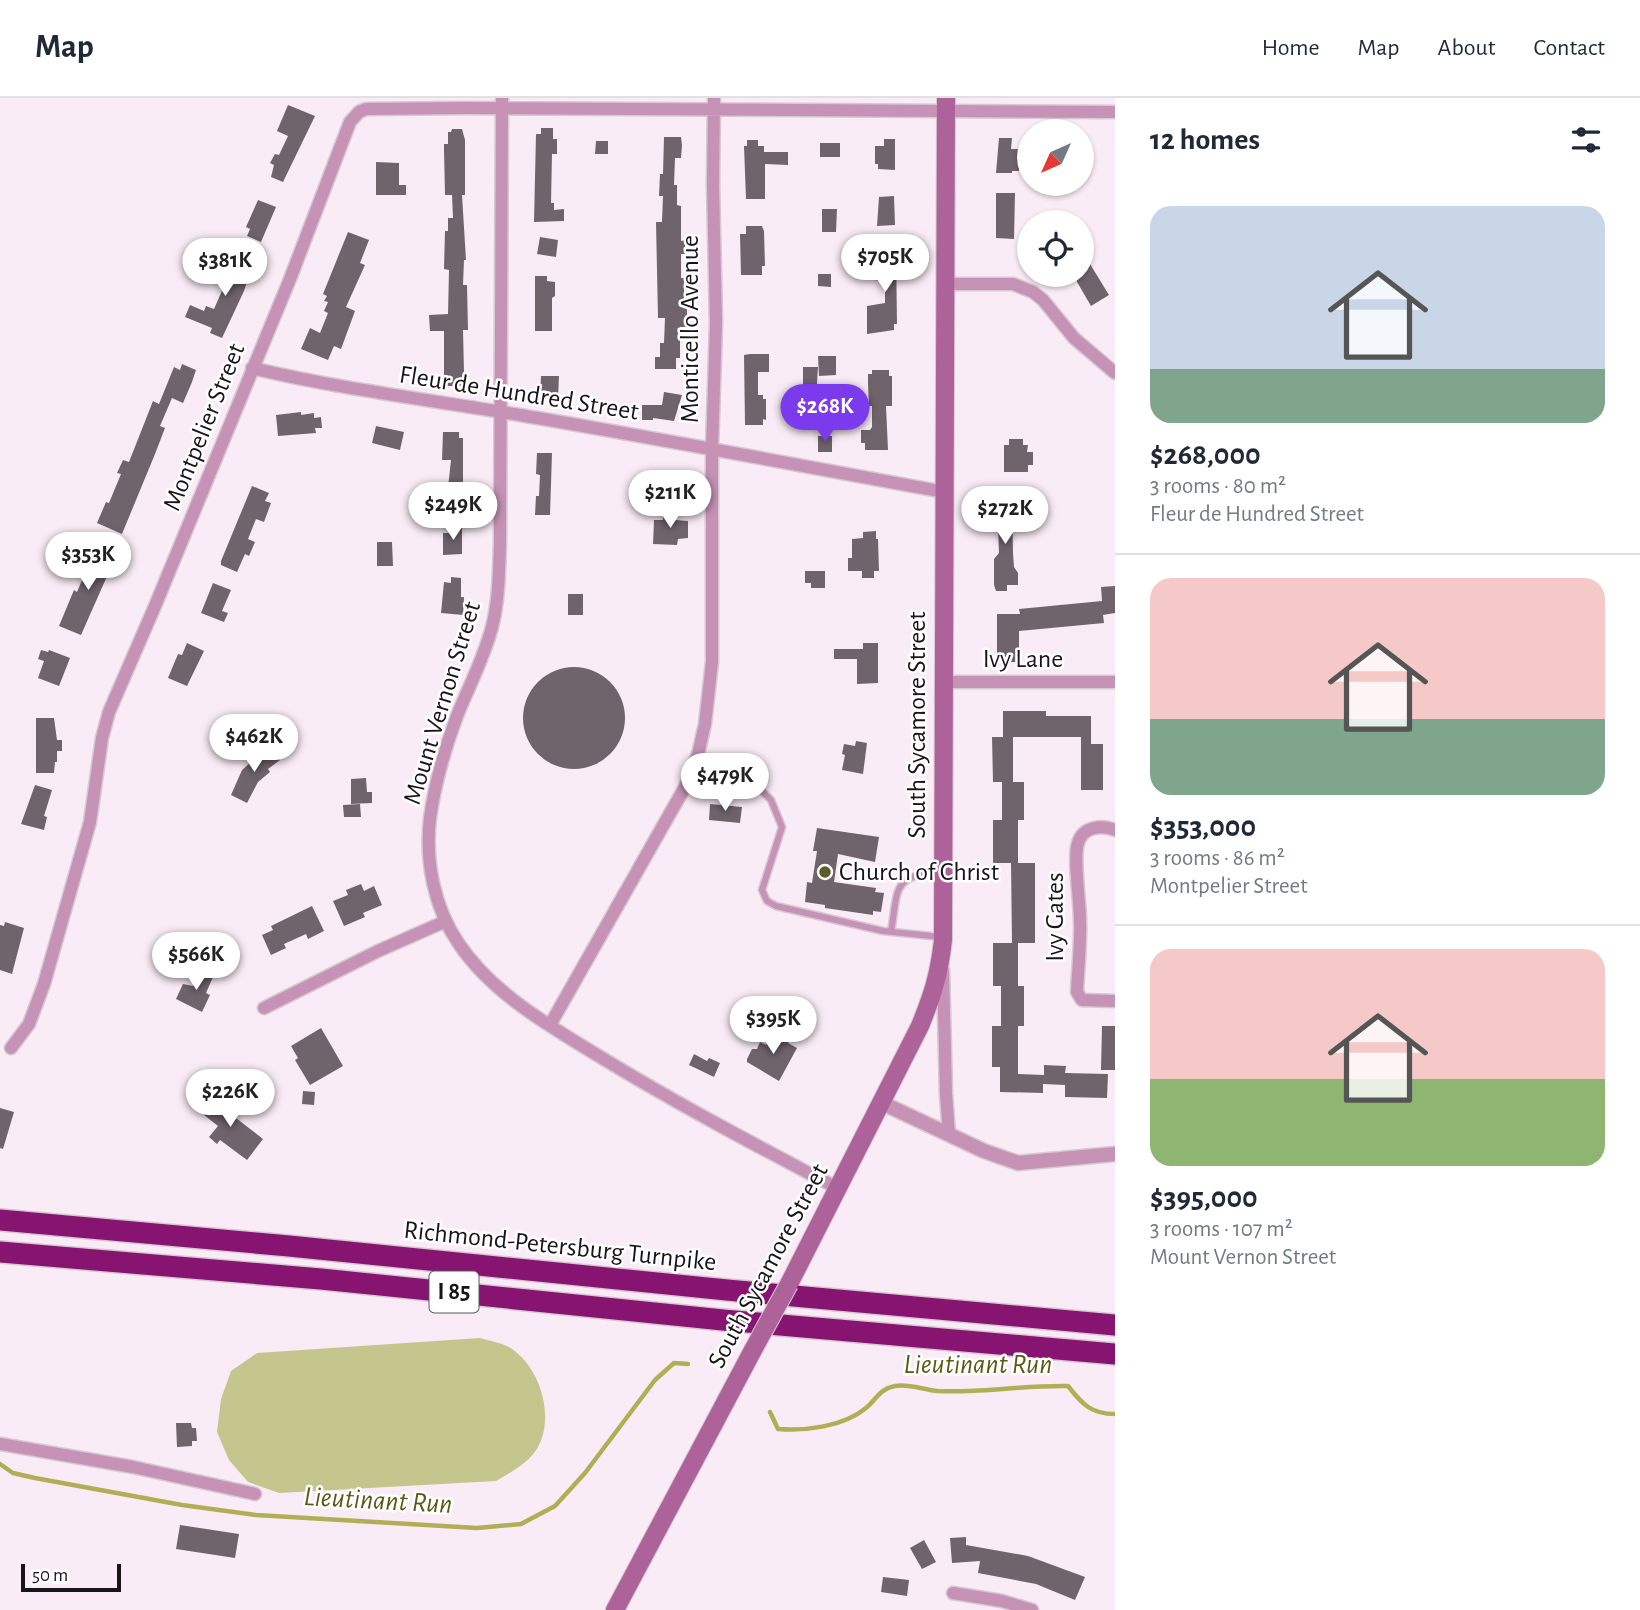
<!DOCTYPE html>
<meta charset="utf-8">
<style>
body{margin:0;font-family:"Alegreya Sans",sans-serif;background:#f2f2f3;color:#1f2937;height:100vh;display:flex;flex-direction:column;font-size:26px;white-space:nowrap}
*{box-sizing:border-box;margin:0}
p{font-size:23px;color:#747a83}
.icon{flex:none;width:38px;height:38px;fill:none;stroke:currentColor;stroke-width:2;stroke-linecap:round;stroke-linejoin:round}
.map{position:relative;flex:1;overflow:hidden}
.side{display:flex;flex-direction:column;background:#fff;width:525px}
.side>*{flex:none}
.needle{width:46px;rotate:225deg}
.tools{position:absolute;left:1017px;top:21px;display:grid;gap:14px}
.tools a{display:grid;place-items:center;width:77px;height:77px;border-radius:50%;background:#fff;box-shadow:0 2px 5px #0004;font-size:35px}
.scale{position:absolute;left:21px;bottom:18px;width:100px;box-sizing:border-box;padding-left:7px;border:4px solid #181417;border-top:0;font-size:19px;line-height:24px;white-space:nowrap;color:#181417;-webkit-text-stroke:5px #fff;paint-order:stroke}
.price{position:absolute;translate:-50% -60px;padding:0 16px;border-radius:24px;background:#fff;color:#222;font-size:23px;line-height:46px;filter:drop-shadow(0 2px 4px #0008)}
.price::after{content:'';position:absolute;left:50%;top:42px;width:21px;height:16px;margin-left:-10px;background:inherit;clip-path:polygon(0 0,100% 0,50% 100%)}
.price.active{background:#7c3aed;color:#fff}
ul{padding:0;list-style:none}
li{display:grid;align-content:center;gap:14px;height:371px;padding:0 35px}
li+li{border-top:2px solid #e0e1e3}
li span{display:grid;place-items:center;height:217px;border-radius:21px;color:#555}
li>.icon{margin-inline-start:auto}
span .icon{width:126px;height:126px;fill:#fffc;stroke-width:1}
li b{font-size:30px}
h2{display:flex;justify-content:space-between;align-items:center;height:84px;padding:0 35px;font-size:30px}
header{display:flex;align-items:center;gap:42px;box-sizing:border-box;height:98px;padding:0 35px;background:#fff;border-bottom:2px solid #e0e1e3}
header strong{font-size:33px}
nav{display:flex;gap:38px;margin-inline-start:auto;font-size:24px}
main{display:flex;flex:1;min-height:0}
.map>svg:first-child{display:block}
.green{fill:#c5c58e}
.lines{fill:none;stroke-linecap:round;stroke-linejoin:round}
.stream{stroke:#b1af55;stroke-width:4.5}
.building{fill:#70646c}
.service-casing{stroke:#d6c9d2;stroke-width:9}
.minor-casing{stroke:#d6c9d2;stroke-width:15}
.tertiary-casing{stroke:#d6c9d2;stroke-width:17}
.secondary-casing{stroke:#d6c9d2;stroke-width:20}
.motorway-casing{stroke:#d6c9d2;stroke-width:24}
.service{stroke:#c692b6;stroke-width:6}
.minor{stroke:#c692b6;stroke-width:12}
.tertiary{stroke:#c692b6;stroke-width:14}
.secondary{stroke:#ad6299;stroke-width:18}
.motorway{stroke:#861470;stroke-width:21}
.secondary-bridge-casing{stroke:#d6c9d2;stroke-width:20;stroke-linecap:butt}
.secondary-bridge{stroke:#ad6299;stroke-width:18}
.poi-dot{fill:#5d5c29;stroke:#fff;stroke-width:2.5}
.labels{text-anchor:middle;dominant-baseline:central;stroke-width:5;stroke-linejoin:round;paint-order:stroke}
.shield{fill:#fff;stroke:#5d5a5d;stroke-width:2}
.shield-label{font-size:24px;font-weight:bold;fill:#181417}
.street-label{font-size:26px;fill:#181417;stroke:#fff}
.poi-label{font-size:26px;fill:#181417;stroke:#fff;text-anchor:start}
.water-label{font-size:28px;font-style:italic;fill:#5a5915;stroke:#fff}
</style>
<header>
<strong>Map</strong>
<nav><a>Home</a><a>Map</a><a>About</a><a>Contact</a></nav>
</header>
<main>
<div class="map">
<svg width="1115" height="1512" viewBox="0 0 1115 1512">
<rect width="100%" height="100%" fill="#faecf6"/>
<path class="green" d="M480,1240C490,1243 504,1245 512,1251C540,1270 555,1318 538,1349C529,1365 511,1374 496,1383L279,1395L248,1384L229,1362L217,1334L221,1301L231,1273L257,1255Z"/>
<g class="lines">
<path class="stream" d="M770,1314L778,1331C805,1333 843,1329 866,1310C877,1301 879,1291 895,1288C908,1285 924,1292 938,1293C981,1295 1024,1287 1068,1288C1082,1306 1091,1316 1115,1316
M0,1366L13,1375L35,1380L182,1407L256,1417L477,1430L521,1426L555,1408L585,1375L655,1282L674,1265L688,1266"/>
</g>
<path class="building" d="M288,7L315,18L283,84L271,79L274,67L270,65L275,56L279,57L288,38L277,33Z
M541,30H553V41H557V56H552L551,105H554V112L564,111V123L534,124L536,36H541Z
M452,31H462L465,42V97H462L466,162H464L463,187H467L468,232H463L464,274H468V287L463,288H444V233H430L429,217L448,216L449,172L444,171L445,133H448V120H453L452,97H445L444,52V46H448V34H451Z
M664,39H681L682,47L681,60H675L674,87H677V107L681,108V143L685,142V156H681V180H684V205H687V229H680V260H676V271H655V259H660V245H664L665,220H658L656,124H662L663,98H659L660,76H663Z
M999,40H1012L1011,51H1020L1019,73H1012V75H996Z
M884,41H895V72L878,71V66H875V48H884Z
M747,42H758V48H764V54H788V67L765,66V101H746L744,48H747Z
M596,43H608V56H595Z
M820,45H840V59H820Z
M376,64L399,65V87H406V97H376Z
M996,95H1015L1014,141L996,140Z
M894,98L895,127L877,128L879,99Z
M258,102L276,109L261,144L247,138L250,131L246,129Z
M822,111H837L836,134H822Z
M746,128H762L764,133L765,168H762V177H741L740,136H746Z
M348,134L369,142L360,165L365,167L346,209L355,213L341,251L334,248L328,262L301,251L310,230L320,235L328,215L324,213L328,204L324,203L327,198L323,196Z
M540,139L558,142L556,159L537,156Z
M882,151H896L897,226H894V232L867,236V208L885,205V183L874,182L876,156H882Z
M234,157L253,165L244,193L222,240L210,235L212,230L185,219L190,207L204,213L206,208L214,211L225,186L217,183L223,167L229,170Z
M1090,166L1109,197L1091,208L1073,177H1082V172Z
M818,176H831V189L818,188Z
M535,178H547V183L555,184V198L552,200V233H535Z
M750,256H769V274H758V297H763V301H766V322L763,321V327H745L744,257Z
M818,258H836V277L819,278Z
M182,266L196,272L192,284L183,305L172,300L160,328L165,330L155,356L122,436L97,425L106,404L109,405L121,376L117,375L123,362L129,364L153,303L159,306L174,269L180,272Z
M803,269H818L816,300H797V288H803Z
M872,272H889V278H892V308H886L888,352H865V345H861V332H870L872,329V308H869L868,286V276H872Z
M541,278H559L558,301L540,300Z
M664,294L682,297L674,323L653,320V322H642V307H662Z
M301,314V317L314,315V320L321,319L322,330H315L316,335L278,338L276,317Z
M376,328L404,334L400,352L372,345Z
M443,334H459V340H463V404H458V409L446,408L451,362H442Z
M818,338H832V354H818Z
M1009,341H1023V347H1028L1027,354H1033V367H1028V374H1004V347H1009Z
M537,355H552L550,417H535L536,398H539L540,377L536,376Z
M252,388L269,395L265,403L271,405L264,424L256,421L248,441L255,444L249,458L245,456L237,474L221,467V463Z
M996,396H1007V403L1012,404L1013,455L1014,469L1018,475V487H1007V493H996L994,487V461L999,455L998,428H995Z
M663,416H675V422L688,423V440L678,441L677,447L653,446L654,422H663Z
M462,430V456L443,457V435H452V431Z
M876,433V441H878L879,473H874V480H862V473H848V460H852V441L863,440V434Z
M377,444H392L393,468H377Z
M96,449L116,458L81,537L59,528L74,492L77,494Z
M805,473H825V490H811V485H805Z
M451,479L461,480V499H464L463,517L441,515L444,484L451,485Z
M213,485L231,492L222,513L228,515L224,524L201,515Z
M1115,488V515L1103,517L1104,525L1019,533V564H997V516H1020L1019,511L1102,503L1101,489Z
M568,496H583V517H568Z
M187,545L204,553L187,588L168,580L178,556L182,557Z
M863,545H878V585L857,586V561H834V551H863Z
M41,552L48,554L49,552L70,560L59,588L38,580L44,563L38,561Z
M523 620a51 51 0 1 1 102 0a51 51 0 1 1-102 0Z
M1003,613H1046V618H1091V646H1103V692H1081V639H1013V684H1024V722H1018V765H1035V845H1018V888H1024V928H1018V976L1044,977V967L1066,968L1065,975L1108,976L1107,1000L1065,999V987L1043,986V995L1000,994V969H992V928H1001V888H993V845H1012L1011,765H993V722H1002V684H993L992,639H1003Z
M36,620H54L57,642H62V653H57V664H55L54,675H36Z
M856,643L867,645L863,676L842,672L845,657L842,656L844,646L855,648Z
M269,648L280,662L268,671L270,674L258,684L247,705L231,697L242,672Z
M366,680L367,694H372V705L351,706V681Z
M35,687L52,692L44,718L47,719L44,732L21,726Z
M360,706L361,719H344L343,707Z
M710,706L742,709L740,725L709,722Z
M817,730L879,739L875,764L838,756L834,784L876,790L875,794L884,795L881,814L873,813V817L825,810V807L805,804L807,784L812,785L817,753H813Z
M361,786L364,793L374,788L382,807L363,815L365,819L344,828L333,803L348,797L346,792Z
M312,808L324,833L308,841L306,836L284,846L286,850L271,857L262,837L273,832L271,828Z
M5,824L24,830L12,876L0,872V827L4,828Z
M200,873L213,879L206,895L210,897L202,914L176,901L183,886L193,888Z
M1102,928H1115V972H1101Z
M321,930L343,968L310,987L295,962L298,960L291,948Z
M781,935L791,941L788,945L797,950L779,983L747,964V961L752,951H757L760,944L766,947L772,937L778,940Z
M694,956L707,963L709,960L720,965L714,979L689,967Z
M303,993L315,994L314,1007L302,1006Z
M205,996L263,1041L247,1062L220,1042L217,1046L209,1039L218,1028L204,1017L206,1014L196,1007Z
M0,1010L14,1014L3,1051L0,1050Z
M176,1325H191L192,1330H196L197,1343H192V1348L177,1349Z
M180,1427L239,1436L235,1460L176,1451Z
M966,1439V1447L1028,1458L1085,1479L1075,1502L1036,1486L978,1475L980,1463L952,1465L950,1440Z
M924,1442L936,1464L922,1471L910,1450Z
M883,1479L909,1482L907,1498L881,1494Z"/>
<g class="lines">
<defs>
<path id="service" d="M693,670L758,689L771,702L782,729L762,792L767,803L776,808L883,833L941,839
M891,834C899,786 891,783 941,770"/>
<path id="minor" d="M502,0L500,445C499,473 499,502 492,529C484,560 469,588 457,618C445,650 435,685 430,720C425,763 434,810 459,846C494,898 555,931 607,963C683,1009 761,1050 839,1091
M945,186H1013L1033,194L1043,202L1074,240L1115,275
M252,270C340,291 430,302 520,317C661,341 803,368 944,394
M944,584H1115
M1115,732C1102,727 1083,728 1078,745C1073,760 1080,803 1080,822C1081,846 1078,870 1077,894L1082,902L1115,903
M943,872L946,996L949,1036
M264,910L378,853L446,823
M550,927L685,689L698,656L705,626L712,564V351L716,225L713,86L714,0
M11,950L29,926L44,886L90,724L102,640L109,614L155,508L290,181L350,24L359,14L366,11L465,10L1115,14
M0,1346L133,1369L255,1396
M953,1495L1002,1503L1032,1512"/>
<path id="tertiary" d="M882,1005L984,1053L1018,1065L1115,1056"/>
<path id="secondary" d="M789,1186L920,928C933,896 939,877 943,842L946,0
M615,1512L753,1252"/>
<path id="motorway" d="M0,1122L289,1148L727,1192L1115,1227
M0,1154L321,1181L723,1222L1115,1256"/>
</defs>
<use href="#service" class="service-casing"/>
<use href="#minor" class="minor-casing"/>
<use href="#tertiary" class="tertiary-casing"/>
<use href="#secondary" class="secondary-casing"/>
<use href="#motorway" class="motorway-casing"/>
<use href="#service" class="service"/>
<use href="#minor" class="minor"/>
<use href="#tertiary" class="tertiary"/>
<use href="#secondary" class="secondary"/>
<use href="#motorway" class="motorway"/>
<defs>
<path id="secondary-bridge" d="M753,1252L789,1186"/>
</defs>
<use href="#secondary-bridge" class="secondary-bridge-casing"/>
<use href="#secondary-bridge" class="secondary-bridge"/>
</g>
<circle class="poi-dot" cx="825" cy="774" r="7"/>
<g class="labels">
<rect class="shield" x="429.5" y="1173.5" width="49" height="41" rx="5"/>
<g class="shield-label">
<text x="454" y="1194">I 85</text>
</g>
<g class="street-label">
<text transform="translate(690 231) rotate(-90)">Monticello Avenue</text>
<text transform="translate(519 295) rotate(9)">Fleur de Hundred Street</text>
<text transform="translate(204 329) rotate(-68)">Montpelier Street</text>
<text x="1023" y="561">Ivy Lane</text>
<text transform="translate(442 605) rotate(-73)">Mount Vernon Street</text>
<text transform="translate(917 627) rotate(-90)">South Sycamore Street</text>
<text transform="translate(1055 819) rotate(-90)">Ivy Gates</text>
<text transform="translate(560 1148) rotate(6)">Richmond-Petersburg Turnpike</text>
<text transform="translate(768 1168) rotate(-62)">South Sycamore Street</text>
</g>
<g class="poi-label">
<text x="839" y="774">Church of Christ</text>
</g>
<g class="water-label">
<text x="978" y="1267">Lieutinant Run</text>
<text transform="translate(378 1403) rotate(3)">Lieutinant Run</text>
</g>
</g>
</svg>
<div class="tools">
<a><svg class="needle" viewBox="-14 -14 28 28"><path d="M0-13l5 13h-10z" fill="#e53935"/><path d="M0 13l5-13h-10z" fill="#747a83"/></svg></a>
<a><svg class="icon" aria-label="locate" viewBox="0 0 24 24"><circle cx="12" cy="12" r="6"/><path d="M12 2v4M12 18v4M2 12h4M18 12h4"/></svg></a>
</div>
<div class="scale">50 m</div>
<b class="price" style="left:885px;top:196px">$705K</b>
<b class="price" style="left:225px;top:200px">$381K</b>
<b class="price active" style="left:825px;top:346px">$268K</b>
<b class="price" style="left:670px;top:432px">$211K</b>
<b class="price" style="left:453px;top:444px">$249K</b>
<b class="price" style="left:1005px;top:448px">$272K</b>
<b class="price" style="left:88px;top:494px">$353K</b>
<b class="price" style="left:254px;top:676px">$462K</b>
<b class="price" style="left:725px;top:715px">$479K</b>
<b class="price" style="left:196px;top:894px">$566K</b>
<b class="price" style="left:773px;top:958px">$395K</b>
<b class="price" style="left:230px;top:1031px">$226K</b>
</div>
<section class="side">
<h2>12 homes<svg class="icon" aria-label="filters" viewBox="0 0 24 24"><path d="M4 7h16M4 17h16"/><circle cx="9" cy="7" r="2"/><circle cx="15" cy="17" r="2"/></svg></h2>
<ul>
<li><span style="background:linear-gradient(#c9d6e8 75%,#7fa58c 0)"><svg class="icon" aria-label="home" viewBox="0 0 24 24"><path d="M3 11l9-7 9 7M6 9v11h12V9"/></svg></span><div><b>$268,000</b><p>3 rooms · 80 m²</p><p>Fleur de Hundred Street</p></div></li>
<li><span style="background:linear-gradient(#f6c9c9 65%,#7fa58c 0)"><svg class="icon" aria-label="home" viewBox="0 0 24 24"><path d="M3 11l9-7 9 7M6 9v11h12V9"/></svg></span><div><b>$353,000</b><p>3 rooms · 86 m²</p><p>Montpelier Street</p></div></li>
<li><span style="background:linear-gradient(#f6c9c9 60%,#8fb573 0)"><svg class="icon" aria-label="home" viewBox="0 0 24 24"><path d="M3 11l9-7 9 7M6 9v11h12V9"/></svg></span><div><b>$395,000</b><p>3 rooms · 107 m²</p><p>Mount Vernon Street</p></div></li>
</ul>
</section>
</main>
